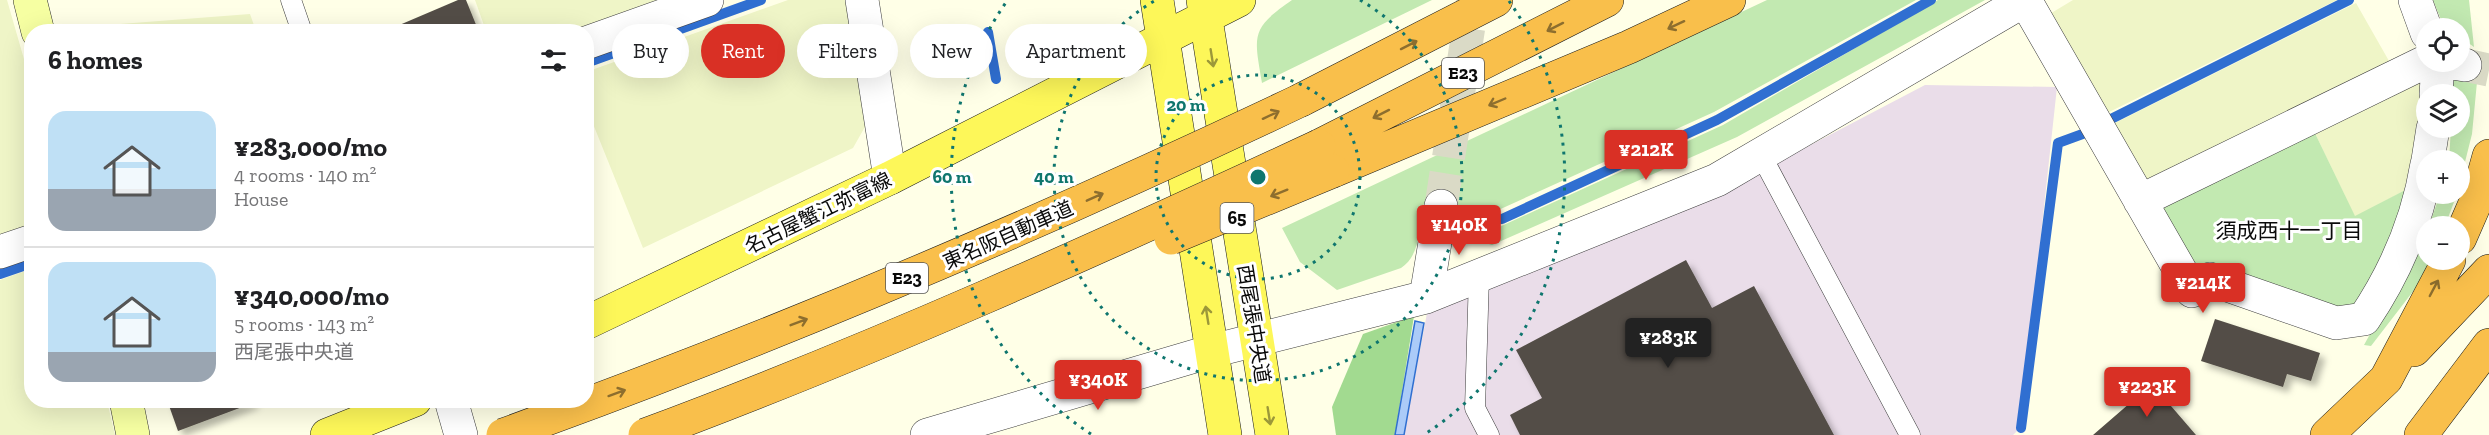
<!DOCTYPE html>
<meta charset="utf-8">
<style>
body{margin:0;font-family:"Zilla Slab","Noto Sans JP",serif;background:#f2f2f2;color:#202124;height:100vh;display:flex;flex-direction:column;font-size:22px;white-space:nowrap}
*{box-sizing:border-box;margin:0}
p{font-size:20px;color:#757577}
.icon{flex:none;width:33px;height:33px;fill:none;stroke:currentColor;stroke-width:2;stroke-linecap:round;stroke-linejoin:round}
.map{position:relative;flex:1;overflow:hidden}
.side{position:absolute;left:24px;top:24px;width:570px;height:384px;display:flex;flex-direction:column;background:#fff;border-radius:24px;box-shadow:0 6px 24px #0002}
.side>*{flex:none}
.top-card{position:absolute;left:612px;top:24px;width:570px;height:54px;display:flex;gap:12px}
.tools{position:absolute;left:2416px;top:18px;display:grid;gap:12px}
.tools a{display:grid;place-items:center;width:54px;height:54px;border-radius:50%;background:#fff;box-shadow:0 6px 24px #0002;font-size:30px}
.price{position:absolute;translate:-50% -51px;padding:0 14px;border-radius:6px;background:#d93025;color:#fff;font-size:20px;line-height:39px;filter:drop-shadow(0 2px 3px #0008)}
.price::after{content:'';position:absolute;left:50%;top:36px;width:18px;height:14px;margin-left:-9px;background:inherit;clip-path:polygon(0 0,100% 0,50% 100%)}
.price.on{background:#222;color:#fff}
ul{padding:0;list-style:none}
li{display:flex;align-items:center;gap:18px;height:150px;padding:0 24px}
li+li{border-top:2px solid #e0e0e0}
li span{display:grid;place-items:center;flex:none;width:168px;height:120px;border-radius:18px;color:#555}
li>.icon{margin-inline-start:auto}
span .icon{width:72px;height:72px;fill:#fffc;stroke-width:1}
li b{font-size:26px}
h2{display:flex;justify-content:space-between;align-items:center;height:72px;padding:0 24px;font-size:26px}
.pill{padding:0 21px;border-radius:27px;background:#fff;box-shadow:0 6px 24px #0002;font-size:21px;line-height:54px}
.pill.on{background:#d93025;color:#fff}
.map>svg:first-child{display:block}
.industrial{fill:#eadde9}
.farmland{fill:#eff5c7}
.green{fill:#c2e9b1}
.forest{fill:#a2da90}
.water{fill:#abcbf8;stroke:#306fd1;stroke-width:1.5}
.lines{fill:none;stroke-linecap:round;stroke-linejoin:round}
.stream{stroke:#306fd1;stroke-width:10}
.building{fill:#534e46;filter:url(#shadow)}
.street-tunnel{stroke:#dadac6;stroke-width:33;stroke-dasharray:33 16;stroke-linecap:butt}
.lane-casing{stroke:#3d3d3d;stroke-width:21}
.street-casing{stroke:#3d3d3d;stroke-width:34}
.secondary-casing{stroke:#2c2c2c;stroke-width:34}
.primary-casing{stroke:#1b1b1b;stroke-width:34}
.highway-casing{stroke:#1b1b1b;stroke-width:34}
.lane{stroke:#fff;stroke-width:20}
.street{stroke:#fff;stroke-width:33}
.secondary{stroke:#f6ffa2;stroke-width:33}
.primary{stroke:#fdf759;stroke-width:33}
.highway{stroke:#f9bf4b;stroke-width:33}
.highway-bridge-casing{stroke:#1b1b1b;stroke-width:34;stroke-linecap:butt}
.highway-bridge{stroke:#f9bf4b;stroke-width:33}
.oneway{stroke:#8d6e2e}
.oneway2{stroke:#9c9839}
.ring{fill:none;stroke:#0f766e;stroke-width:3;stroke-dasharray:3 6}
.labels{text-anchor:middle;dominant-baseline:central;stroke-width:6;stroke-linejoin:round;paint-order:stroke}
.shield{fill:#fff;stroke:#545454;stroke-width:1.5}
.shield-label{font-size:18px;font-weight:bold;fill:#0a0a0a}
.street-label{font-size:20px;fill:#0a0a0a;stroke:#fff}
.neighbourhood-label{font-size:21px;fill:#0a0a0a;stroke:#fff}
.centre{fill:#0f766e;stroke:#fff;stroke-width:3}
.ring-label{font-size:18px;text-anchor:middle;font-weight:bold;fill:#0f766e;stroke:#fff;stroke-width:6;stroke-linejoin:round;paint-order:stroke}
</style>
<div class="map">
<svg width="2489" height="435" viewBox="0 0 2489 435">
<defs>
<filter id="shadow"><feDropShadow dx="5.5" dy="5.5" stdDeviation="3" flood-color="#0004"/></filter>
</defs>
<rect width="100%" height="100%" fill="#ffffe7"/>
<path class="industrial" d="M1925,85L2057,87L2020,428L2013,435H1404L1427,313L1717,194Z"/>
<path class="farmland" d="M0,0H7L32,87L31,230L0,241Z
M475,0H662L572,32L486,31Z
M788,0H846L866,125L853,148L643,248L587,109L586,72Z
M2073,0H2337L2103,115L2048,15Z
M2356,3L2389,61L2156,180L2139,179L2109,126Z
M250,14L256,31L69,32L68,28Z
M2430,78L2427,132L2417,184L2355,217L2311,125Z
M31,269L32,400L107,401L115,435H0V280Z"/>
<path class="green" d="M1292,0H1432L1262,83C1254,35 1250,29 1292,0Z
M1767,0H1916L1714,112L1452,231L1450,226L1452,192L1423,205C1419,227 1421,255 1401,268L1337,290L1300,262L1282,228Z
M1938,0H1985L1737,137L1492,245L1473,239L1723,125Z
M2433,0H2469L2474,47L2460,37V28L2444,27Z
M2452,79L2477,82L2472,134L2460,182V160H2449L2451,128H2460V94H2452Z
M2311,125L2355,216L2417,184L2400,234L2351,312L2190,270L2157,213L2163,198Z
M2440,194H2457L2445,226H2429Z
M2427,231V260H2432L2428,272L2371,346L2364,345Z"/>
<path class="forest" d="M1414,316L1395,435H1336L1332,407L1363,334Z"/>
<path class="water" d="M1415,321L1424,323L1404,435H1395Z"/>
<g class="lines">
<path class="stream" d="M988,32L996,79
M586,63L761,0
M2109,120L2349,0
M1502,219L1717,120L1931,0
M0,274L32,263
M2021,428L2058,143L2088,132"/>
</g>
<path class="building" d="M458,0H466L479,32H383Z
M1686,260L1712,308L1754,286L1834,435H1520L1510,415L1542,398L1516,350Z
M2215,319L2320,353L2311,381L2287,374L2283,387L2201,361Z
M2152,384L2196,435H2093Z
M167,400H253V403L178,431Z"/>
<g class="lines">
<path class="street-tunnel" d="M2465,65L2489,70
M1441,206L1473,0"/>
<defs>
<path id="lane" d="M291,0L302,32
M1761,155L1910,435
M1479,276L1475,408L1489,435"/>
<path id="street" d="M862,0L890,178
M2025,0L2192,291L2210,279L2336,323L2364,319C2395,273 2418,219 2427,164
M2415,0L2427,33
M586,43L707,0
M2433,62L2437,79L2436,94
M2447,62L2465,65
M2428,160L2433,128
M2140,201L2427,61
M0,252L32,241
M1426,297L1441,206
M451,400L461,435
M927,435L1212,351L1426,297L1717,180L2025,0"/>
<path id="secondary" d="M30,0L38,32
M126,400L133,435"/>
<path id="primary" d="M1157,0L1225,435
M1203,0L1272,435
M586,323L890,178L1239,0
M327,435L415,400"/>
<path id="highway" d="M1301,100L1496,0
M1319,146L1607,0
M1333,171L1629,47L1729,0
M2460,238L2477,199L2489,156
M2414,350L2489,271
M2327,435L2386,379L2449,260
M2421,435L2489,345"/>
</defs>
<use href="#lane" class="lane-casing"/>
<use href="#street" class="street-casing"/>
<use href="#secondary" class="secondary-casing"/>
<use href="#primary" class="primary-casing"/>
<use href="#highway" class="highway-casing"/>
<use href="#lane" class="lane"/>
<use href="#street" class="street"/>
<use href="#secondary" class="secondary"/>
<use href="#primary" class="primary"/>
<use href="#highway" class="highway"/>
<defs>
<path id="highway-bridge" d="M1171,238L1333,171
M503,435C775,337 1040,224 1301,100
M645,435C874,350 1097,249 1319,146"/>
</defs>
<use href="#highway-bridge" class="highway-bridge-casing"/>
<use href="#highway-bridge" class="highway-bridge"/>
</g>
<defs><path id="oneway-shaft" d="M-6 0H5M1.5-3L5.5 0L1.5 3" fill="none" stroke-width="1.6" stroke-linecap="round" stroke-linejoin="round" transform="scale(1.5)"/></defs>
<g class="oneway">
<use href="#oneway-shaft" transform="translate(1676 25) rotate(155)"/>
<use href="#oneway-shaft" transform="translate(1555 27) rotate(153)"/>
<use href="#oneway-shaft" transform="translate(1409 45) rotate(-27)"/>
<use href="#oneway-shaft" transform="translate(1497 102) rotate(157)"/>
<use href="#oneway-shaft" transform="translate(1381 114) rotate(153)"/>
<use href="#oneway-shaft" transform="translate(1271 115) rotate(-25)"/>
<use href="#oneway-shaft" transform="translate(1279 193) rotate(158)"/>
<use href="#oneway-shaft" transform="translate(1095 197) rotate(-24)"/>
<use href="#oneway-shaft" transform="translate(2434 288) rotate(-62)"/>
<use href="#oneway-shaft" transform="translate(799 322) rotate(-21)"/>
<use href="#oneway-shaft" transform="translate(617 393) rotate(-20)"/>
</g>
<g class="oneway2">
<use href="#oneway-shaft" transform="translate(1212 58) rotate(81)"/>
<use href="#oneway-shaft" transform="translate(1207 315) rotate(-99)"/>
<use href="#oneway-shaft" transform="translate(1269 416) rotate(81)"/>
</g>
<g class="ring">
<circle cx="1258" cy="177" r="102"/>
<path d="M1360 0A204 204 0 1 1 1156 0"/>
<path d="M1091 434A306 306 0 0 1 1007 1M1509 1A306 306 0 0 1 1425 434"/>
</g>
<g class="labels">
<g class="shield">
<rect x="1442" y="58" width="42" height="30" rx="4.5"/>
<rect x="1220.5" y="203" width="33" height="30" rx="4.5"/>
<rect x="886" y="263" width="42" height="30" rx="4.5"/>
</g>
<g class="shield-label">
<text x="1463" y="73">E23</text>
<text x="1237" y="218">65</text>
<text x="907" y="278">E23</text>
</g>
<g class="street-label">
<text transform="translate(818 213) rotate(-26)">名古屋蟹江弥富線</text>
<text transform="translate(1008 235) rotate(-24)">東名阪自動車道</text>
<text transform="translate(1254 324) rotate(81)">西尾張中央道</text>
</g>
<g class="neighbourhood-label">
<text x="2289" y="230">須成西十一丁目</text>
</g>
</g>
<circle cx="1258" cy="177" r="9" class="centre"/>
<g class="ring-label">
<text x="1186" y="111">20 m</text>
<text x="1054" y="183">40 m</text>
<text x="952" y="183">60 m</text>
</g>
</svg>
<div class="tools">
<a><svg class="icon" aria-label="locate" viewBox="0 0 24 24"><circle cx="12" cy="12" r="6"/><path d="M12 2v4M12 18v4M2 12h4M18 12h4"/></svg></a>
<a><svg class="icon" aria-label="layers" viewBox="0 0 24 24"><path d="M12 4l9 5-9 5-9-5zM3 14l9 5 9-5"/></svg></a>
<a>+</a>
<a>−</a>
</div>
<b class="price" style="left:1646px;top:181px">¥212K</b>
<b class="price" style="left:1459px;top:256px">¥140K</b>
<b class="price" style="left:2203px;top:314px">¥214K</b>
<b class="price on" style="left:1668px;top:369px">¥283K</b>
<b class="price" style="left:1098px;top:411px">¥340K</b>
<b class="price" style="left:2147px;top:418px">¥223K</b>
<div class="top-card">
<a class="pill">Buy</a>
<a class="pill on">Rent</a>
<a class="pill">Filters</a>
<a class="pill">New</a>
<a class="pill">Apartment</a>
</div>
<section class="side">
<h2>6 homes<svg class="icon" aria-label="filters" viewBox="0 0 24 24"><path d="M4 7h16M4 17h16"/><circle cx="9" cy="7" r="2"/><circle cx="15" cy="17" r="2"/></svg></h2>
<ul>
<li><span style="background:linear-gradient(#bfe0f5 65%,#9aa5b1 0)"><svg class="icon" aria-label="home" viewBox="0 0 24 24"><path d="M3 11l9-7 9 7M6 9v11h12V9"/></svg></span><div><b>¥283,000/mo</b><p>4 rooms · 140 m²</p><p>House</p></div></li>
<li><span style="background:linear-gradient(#bfe0f5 75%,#9aa5b1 0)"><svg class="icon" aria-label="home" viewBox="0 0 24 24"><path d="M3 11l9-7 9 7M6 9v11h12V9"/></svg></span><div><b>¥340,000/mo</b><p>5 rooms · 143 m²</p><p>西尾張中央道</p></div></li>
</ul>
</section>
</div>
